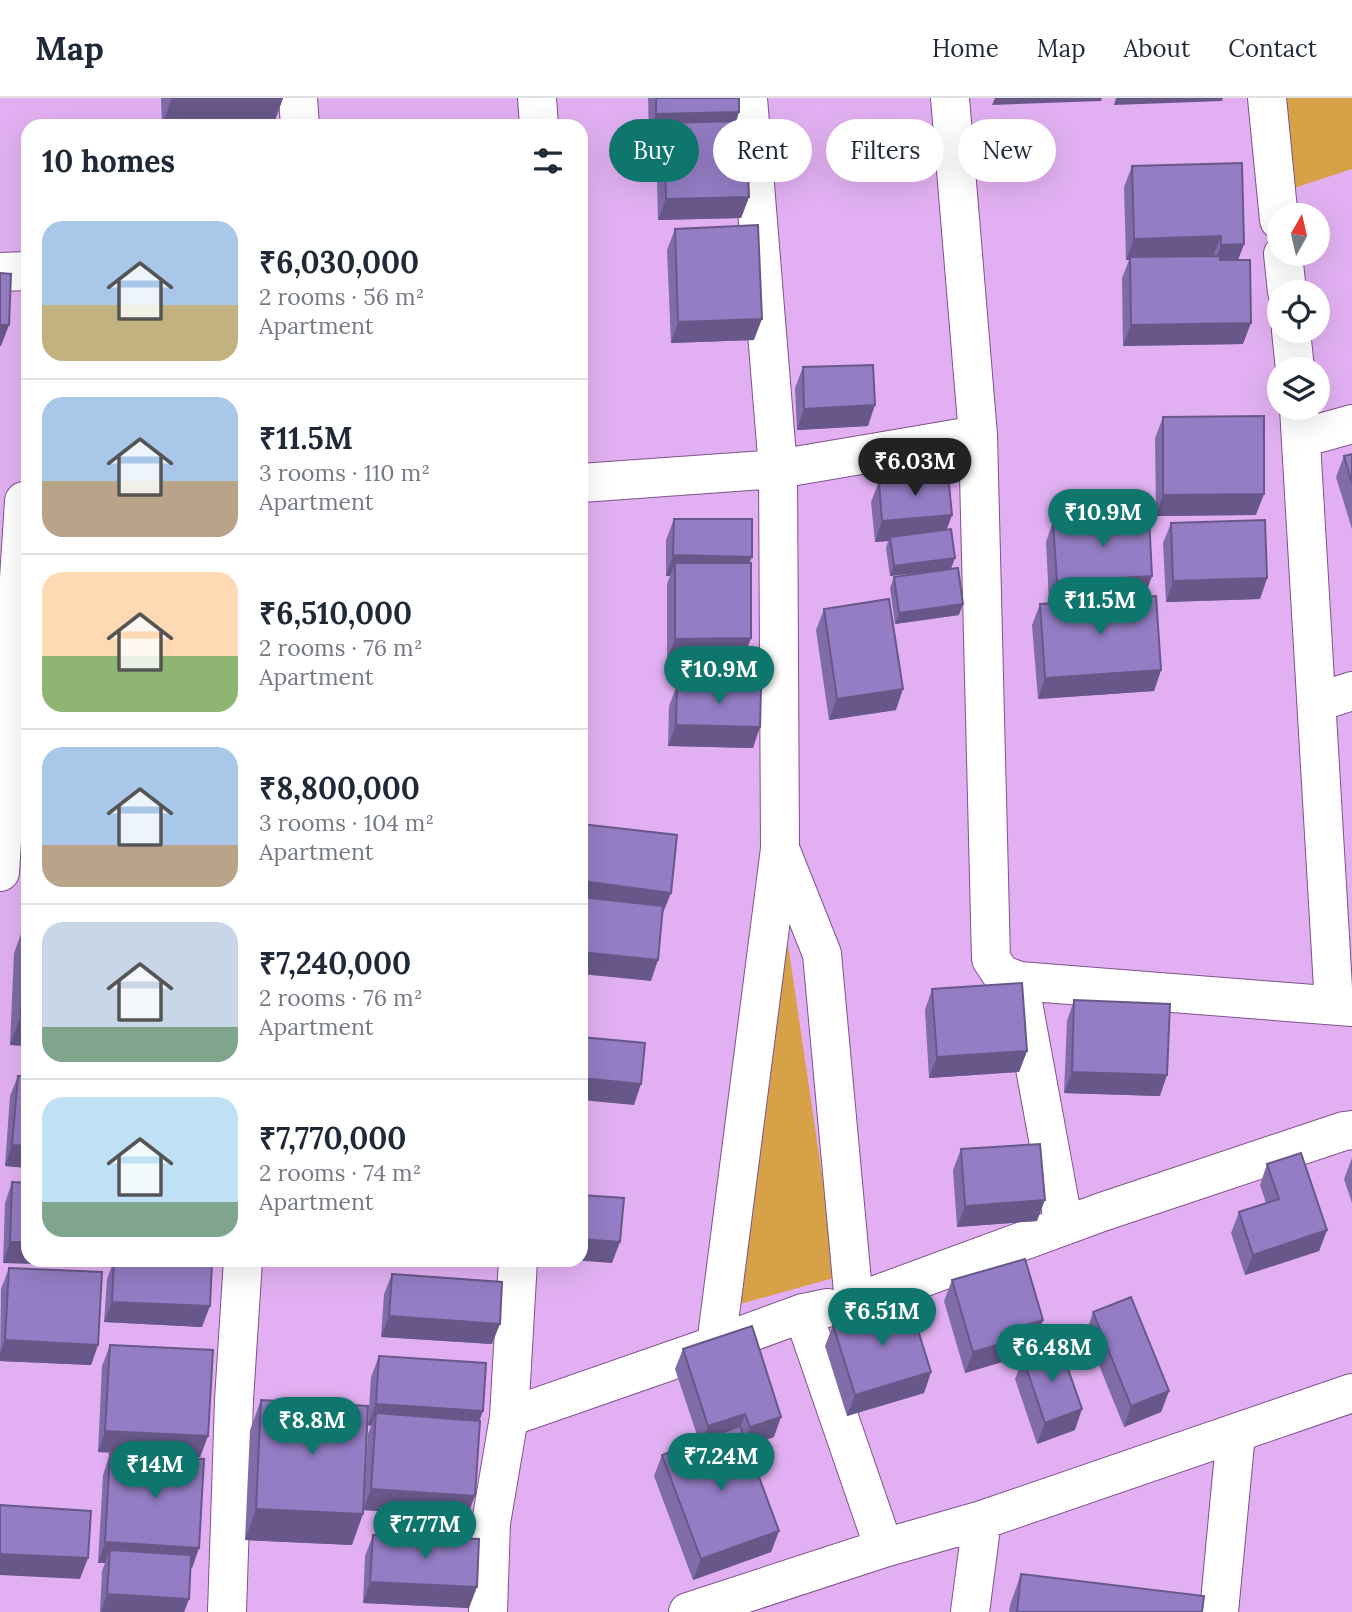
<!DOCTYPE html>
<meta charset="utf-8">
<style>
body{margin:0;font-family:Lora,serif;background:#f2f2f3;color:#1f2937;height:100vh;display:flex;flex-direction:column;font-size:26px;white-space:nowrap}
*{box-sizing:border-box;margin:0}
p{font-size:23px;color:#747a83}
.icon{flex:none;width:38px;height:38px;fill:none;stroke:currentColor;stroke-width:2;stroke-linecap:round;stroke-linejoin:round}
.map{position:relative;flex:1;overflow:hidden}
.side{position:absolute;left:21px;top:21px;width:567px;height:1148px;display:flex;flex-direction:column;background:#fff;border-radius:21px;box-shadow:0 7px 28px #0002}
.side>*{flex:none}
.guide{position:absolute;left:609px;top:21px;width:637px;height:63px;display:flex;gap:14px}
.needle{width:46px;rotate:8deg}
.controls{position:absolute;left:1267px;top:105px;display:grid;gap:14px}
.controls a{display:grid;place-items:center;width:63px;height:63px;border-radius:50%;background:#fff;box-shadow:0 7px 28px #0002;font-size:35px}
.price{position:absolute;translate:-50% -60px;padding:0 16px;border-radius:24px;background:#0f766e;color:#fff;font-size:23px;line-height:46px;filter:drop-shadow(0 2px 4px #0008)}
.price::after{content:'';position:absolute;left:50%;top:42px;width:21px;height:16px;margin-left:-10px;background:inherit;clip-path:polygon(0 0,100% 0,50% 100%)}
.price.on{background:#222;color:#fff}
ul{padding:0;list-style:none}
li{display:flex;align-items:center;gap:21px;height:175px;padding:0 21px}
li+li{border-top:2px solid #e0e1e3}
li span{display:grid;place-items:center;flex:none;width:196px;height:140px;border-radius:21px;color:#555}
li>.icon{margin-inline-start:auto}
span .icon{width:84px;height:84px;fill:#fffc;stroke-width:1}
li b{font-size:30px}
h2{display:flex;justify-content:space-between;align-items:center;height:84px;padding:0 21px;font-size:30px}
.pill{padding:0 24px;border-radius:32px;background:#fff;box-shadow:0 7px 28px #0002;font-size:24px;line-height:63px}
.pill.on{background:#0f766e;color:#fff}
header{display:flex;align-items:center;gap:42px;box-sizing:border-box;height:98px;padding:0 35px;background:#fff;border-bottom:2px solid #e0e1e3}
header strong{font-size:33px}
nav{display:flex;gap:38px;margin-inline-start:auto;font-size:24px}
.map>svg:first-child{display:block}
.green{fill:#d6a147}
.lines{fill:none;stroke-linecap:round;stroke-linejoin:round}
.minor-casing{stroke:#7f518d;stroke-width:40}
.minor{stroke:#fff;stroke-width:38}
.wall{fill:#7f6ca9}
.shaded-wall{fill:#685889}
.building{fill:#947dc4;stroke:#685889;stroke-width:2}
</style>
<header>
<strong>Map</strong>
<nav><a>Home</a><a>Map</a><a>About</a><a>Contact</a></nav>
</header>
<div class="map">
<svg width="1352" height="1514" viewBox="0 0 1352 1514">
<rect width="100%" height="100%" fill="#e2b0f2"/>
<path class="green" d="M1281,0H1352V71L1291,91Z
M785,826L837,1179L740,1206Z"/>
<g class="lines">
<defs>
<path id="minor" d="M298,0L300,28
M537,0L539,28
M950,0L978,337L991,861L1001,876L1019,883L1352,909
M1267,0L1279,122
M1283,156L1287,194
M0,174L28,173
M1291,233L1295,271
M1299,310L1334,907
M1302,340L1352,326
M581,385L778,371L978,337
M1318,604L1352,593
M781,753L822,856L854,1205L1102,1114L1344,1033L1352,1032
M0,774L24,403
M1019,883L1064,1128
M803,1215L884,1450
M716,1247L803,1215L827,1210
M509,1319L716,1247L780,751L778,371L748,0
M227,1514L234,1302L243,1162
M488,1514L491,1425L509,1319L518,1162
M688,1514L884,1450L982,1422L1352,1295
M970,1514L982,1422
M1219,1514L1236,1335"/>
</defs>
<use href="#minor" class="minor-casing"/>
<use href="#minor" class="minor"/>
</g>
<path class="wall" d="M161,0H283L274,25L162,28Z
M648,0H739V14L736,23L749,99L741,120L658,122L656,46L660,36L649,37Z
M1132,68L1244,146L1238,162L1243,246L1123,248L1122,180L1129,162H1126L1124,89Z
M675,131L754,242L671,245L667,152Z
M803,269L868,328L797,332L795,290Z
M1163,319L1256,417L1156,418L1155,340Z
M1352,356V431L1336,379L1344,358Z
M879,383L952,417L947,431L951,471L890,478L886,450L888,443L875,444L871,404Z
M674,421L750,465L751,540L743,561H667V486L670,478H666V442Z
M1053,423L1152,478L1145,498L1161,572L1154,593L1038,601L1032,527L1040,506L1096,502L1049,504L1046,444Z
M1171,425L1267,480L1260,501L1166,504L1163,445Z
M894,479L959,517L895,526L890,490Z
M824,511L896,612L829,622L816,532Z
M677,587L753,650L668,648L669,608Z
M25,825L28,948L10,947L14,855Z
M932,891L1027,953L1019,974L929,980L925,912Z
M1074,902L1160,998L1064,995L1067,923Z
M18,978L28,1070L5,1068L10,998Z
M961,1051L1037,1123L957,1129L953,1072Z
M1352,1060V1105L1344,1081Z
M1267,1066L1327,1132L1319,1153L1245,1177L1231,1135L1239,1114L1266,1105L1260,1087Z
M12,1084L89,1167L3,1165L5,1105Z
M114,1162L202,1229L104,1224L107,1181Z
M9,1170L98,1247L91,1267L0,1263L1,1191Z
M392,1176L492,1246L381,1239L384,1196Z
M952,1182L1043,1222L1035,1243L1007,1252L1002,1264L965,1275L944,1203Z
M1093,1214L1169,1293L1161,1314L1124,1329L1086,1235Z
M833,1227L931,1274L924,1295L847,1318L825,1248Z
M110,1247L208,1338L200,1359L98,1354L102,1268Z
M683,1251L774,1339L747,1348L779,1433L771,1454L693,1482L654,1378L662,1357L699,1343L675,1271Z
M379,1258L483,1313L479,1323L467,1419L363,1412L352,1447L245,1442L250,1332L261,1302L364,1404L368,1336L371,1328L368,1327L371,1279Z
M1023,1260L1075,1332L1037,1346L1015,1281Z
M110,1356L199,1450L192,1470H191L189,1501L184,1514H100L102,1473L105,1465H98L103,1377Z
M373,1437L469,1510L363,1505L365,1458Z
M1021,1476L1202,1514H1009L1010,1507Z"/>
<path class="shaded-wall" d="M172,0H283L274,25L162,28Z
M995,0H1102L1101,3L992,7Z
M1116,0H1223L1222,3L1114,7Z
M739,14L732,35L664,25L660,36L649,37L656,16Z
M749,99L741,120L658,122L666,101Z
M1221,138L1213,158L1130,159L1129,162H1126L1134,141Z
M1244,146L1236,167L1214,168L1221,147Z
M762,221L754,242L671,245L678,224Z
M1251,225L1243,246L1123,248L1131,227Z
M0,227H9L1,248H0Z
M875,307L868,328L797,332L804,311Z
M1264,396L1256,417L1156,418L1163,397Z
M952,417L944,438L890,439L888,443L875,444L882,423Z
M673,457L752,459L744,479L675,465L670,478H666Z
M955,460L951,471L890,478L894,468Z
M1152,478L1144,499L1049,504L1057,484Z
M1267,480L1260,501L1166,504L1173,483Z
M963,506L959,517L895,526L899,515Z
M751,540L743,561H667L675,541Z
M1161,572L1154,593L1038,601L1045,580Z
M903,591L896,612L829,622L837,601Z
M676,627L760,629L753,650L668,648Z
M581,783L671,795L663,815L581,805Z
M581,854L658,862L651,883L581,876Z
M21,917L28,918V948L10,947Z
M1027,953L1019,974L929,980L937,959Z
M1072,974L1167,977L1160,998L1064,995Z
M581,980L641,986L634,1007L581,1002Z
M12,1047L28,1048V1070L5,1068Z
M1045,1102L1037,1123L957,1129L965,1108Z
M1327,1132L1319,1153L1245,1177L1253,1157Z
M581,1141L620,1144L612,1165L572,1162H581Z
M10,1144H28V1162H91L89,1167L3,1165Z
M112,1204L210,1208L202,1229L104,1224Z
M389,1218L500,1226L492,1246L381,1239Z
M1043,1222L1035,1243L1007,1252L1002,1264L965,1275L973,1254L1007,1233Z
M5,1242L98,1247L91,1267L0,1263V1255Z
M931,1274L924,1295L847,1318L855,1297Z
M1169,1293L1161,1314L1124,1329L1131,1308Z
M376,1306L483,1313L475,1334L376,1315L371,1328L368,1327Z
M1082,1311L1075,1332L1037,1346L1045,1325Z
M745,1316L738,1337L701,1349L708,1328Z
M781,1319L774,1339L742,1350L750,1329Z
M105,1333L208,1338L200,1359L98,1354Z
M371,1391L475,1398L467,1419L363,1412Z
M256,1411L363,1416L352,1447L245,1442Z
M779,1433L771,1454L693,1482L701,1461Z
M105,1444L199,1450L192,1470L109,1466L110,1452L105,1465H98Z
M0,1456L88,1460L80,1481L0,1477Z
M370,1484L477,1489L469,1510L363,1505Z
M107,1496L189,1501L184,1514H101Z"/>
<path class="building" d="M656,0H739V14L656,16Z
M746,23L749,99L666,101L664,25Z
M1242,65L1244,146L1221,147V138L1134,141L1132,68Z
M758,127L762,221L678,224L675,131Z
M1220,158V162H1250L1251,225L1131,227L1130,159Z
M0,175L11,176L9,227H0Z
M873,267L875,307L804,311L803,269Z
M1264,318V396L1163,397V319Z
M1352,356V385L1344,358Z
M948,376L952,417L882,423L879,383Z
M1149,418L1152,478L1057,484L1053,423Z
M674,421H752V459L673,457Z
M1265,422L1267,480L1173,483L1171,425Z
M951,431L955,460L894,468L890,439Z
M675,465H751V540L675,541Z
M958,470L963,506L899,515L894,479Z
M1156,498L1161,572L1045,580L1040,506Z
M889,501L903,591L837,601L824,511Z
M677,587L761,589L760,629L676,627Z
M581,726L677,737L671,795L581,783Z
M581,799L663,808L658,862L581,854Z
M25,825H28V918L21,917Z
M1022,885L1027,953L937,959L932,891Z
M1074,902L1170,906L1167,977L1072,974Z
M581,939L645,945L641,986L581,980Z
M18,978H28V1048L12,1047Z
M1040,1046L1045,1102L965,1108L961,1051Z
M1301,1055L1327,1132L1253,1157L1239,1114L1279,1101L1267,1066Z
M12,1084L28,1085V1144H10Z
M581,1097L624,1100L620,1144L581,1141Z
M1025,1161L1043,1222L1007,1233L1010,1243L973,1254L952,1182Z
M114,1162H146L212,1165L210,1208L112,1204Z
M9,1170L102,1174L98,1247L5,1242Z
M392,1176L502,1184L500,1226L389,1218Z
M1131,1199L1169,1293L1131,1308L1093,1214Z
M909,1203L931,1274L855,1297L833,1227Z
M752,1228L781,1319L750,1329L745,1316L708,1328L683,1251Z
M110,1247L213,1252L208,1338L105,1333Z
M1060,1248L1082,1311L1045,1325L1023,1260Z
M379,1258L486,1265L483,1313L376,1306Z
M261,1302L368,1308L363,1416L256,1411Z
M376,1315L480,1323L475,1398L371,1391Z
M740,1328L779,1433L701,1461L662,1357Z
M110,1356L204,1361L199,1450L105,1444Z
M0,1407L91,1413L88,1460L0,1456Z
M373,1437L479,1441L477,1489L370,1484Z
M110,1452L191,1457L189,1501L107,1496Z
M1021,1476L1204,1498L1202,1514H1017Z"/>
</svg>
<div class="controls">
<a><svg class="needle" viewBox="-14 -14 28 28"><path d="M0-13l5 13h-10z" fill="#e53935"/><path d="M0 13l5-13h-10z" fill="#747a83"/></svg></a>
<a><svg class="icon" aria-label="locate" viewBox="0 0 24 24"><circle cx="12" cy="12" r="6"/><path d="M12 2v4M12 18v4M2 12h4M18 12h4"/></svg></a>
<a><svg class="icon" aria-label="layers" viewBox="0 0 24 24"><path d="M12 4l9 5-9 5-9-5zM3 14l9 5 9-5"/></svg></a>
</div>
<b class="price on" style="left:915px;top:400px">₹6.03M</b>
<b class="price" style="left:1103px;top:451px">₹10.9M</b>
<b class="price" style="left:1100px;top:539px">₹11.5M</b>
<b class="price" style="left:719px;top:608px">₹10.9M</b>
<b class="price" style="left:882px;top:1250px">₹6.51M</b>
<b class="price" style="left:1052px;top:1286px">₹6.48M</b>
<b class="price" style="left:312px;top:1359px">₹8.8M</b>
<b class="price" style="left:721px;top:1395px">₹7.24M</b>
<b class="price" style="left:155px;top:1403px">₹14M</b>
<b class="price" style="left:425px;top:1463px">₹7.77M</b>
<div class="guide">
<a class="pill on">Buy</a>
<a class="pill">Rent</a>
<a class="pill">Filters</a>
<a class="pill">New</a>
</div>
<section class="side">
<h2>10 homes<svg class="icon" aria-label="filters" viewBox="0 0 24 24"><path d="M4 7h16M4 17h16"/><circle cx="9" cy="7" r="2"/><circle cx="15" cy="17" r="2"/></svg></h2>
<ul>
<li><span style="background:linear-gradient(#a9c7e8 60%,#c2b280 0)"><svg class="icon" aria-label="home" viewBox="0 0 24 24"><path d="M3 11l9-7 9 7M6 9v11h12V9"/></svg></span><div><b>₹6,030,000</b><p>2 rooms · 56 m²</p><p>Apartment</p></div></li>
<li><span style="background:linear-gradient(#a9c7e8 60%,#b9a48a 0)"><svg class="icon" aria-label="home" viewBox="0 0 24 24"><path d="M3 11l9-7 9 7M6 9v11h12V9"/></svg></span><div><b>₹11.5M</b><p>3 rooms · 110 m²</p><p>Apartment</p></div></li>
<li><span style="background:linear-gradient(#ffd9b3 60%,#8fb573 0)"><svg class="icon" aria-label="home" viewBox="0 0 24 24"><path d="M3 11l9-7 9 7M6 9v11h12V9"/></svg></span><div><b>₹6,510,000</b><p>2 rooms · 76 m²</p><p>Apartment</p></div></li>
<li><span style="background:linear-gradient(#a9c7e8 70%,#b9a48a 0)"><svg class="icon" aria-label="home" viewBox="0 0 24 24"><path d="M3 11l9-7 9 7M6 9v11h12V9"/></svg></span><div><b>₹8,800,000</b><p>3 rooms · 104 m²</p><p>Apartment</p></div></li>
<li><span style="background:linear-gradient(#c9d6e8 75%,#7fa58c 0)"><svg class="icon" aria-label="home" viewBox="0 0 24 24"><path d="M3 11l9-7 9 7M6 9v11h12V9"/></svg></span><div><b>₹7,240,000</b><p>2 rooms · 76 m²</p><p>Apartment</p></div></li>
<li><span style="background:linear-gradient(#bfe0f5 75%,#7fa58c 0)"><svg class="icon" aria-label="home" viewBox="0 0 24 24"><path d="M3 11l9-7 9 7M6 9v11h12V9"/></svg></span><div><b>₹7,770,000</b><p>2 rooms · 74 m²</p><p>Apartment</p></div></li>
</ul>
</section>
</div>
